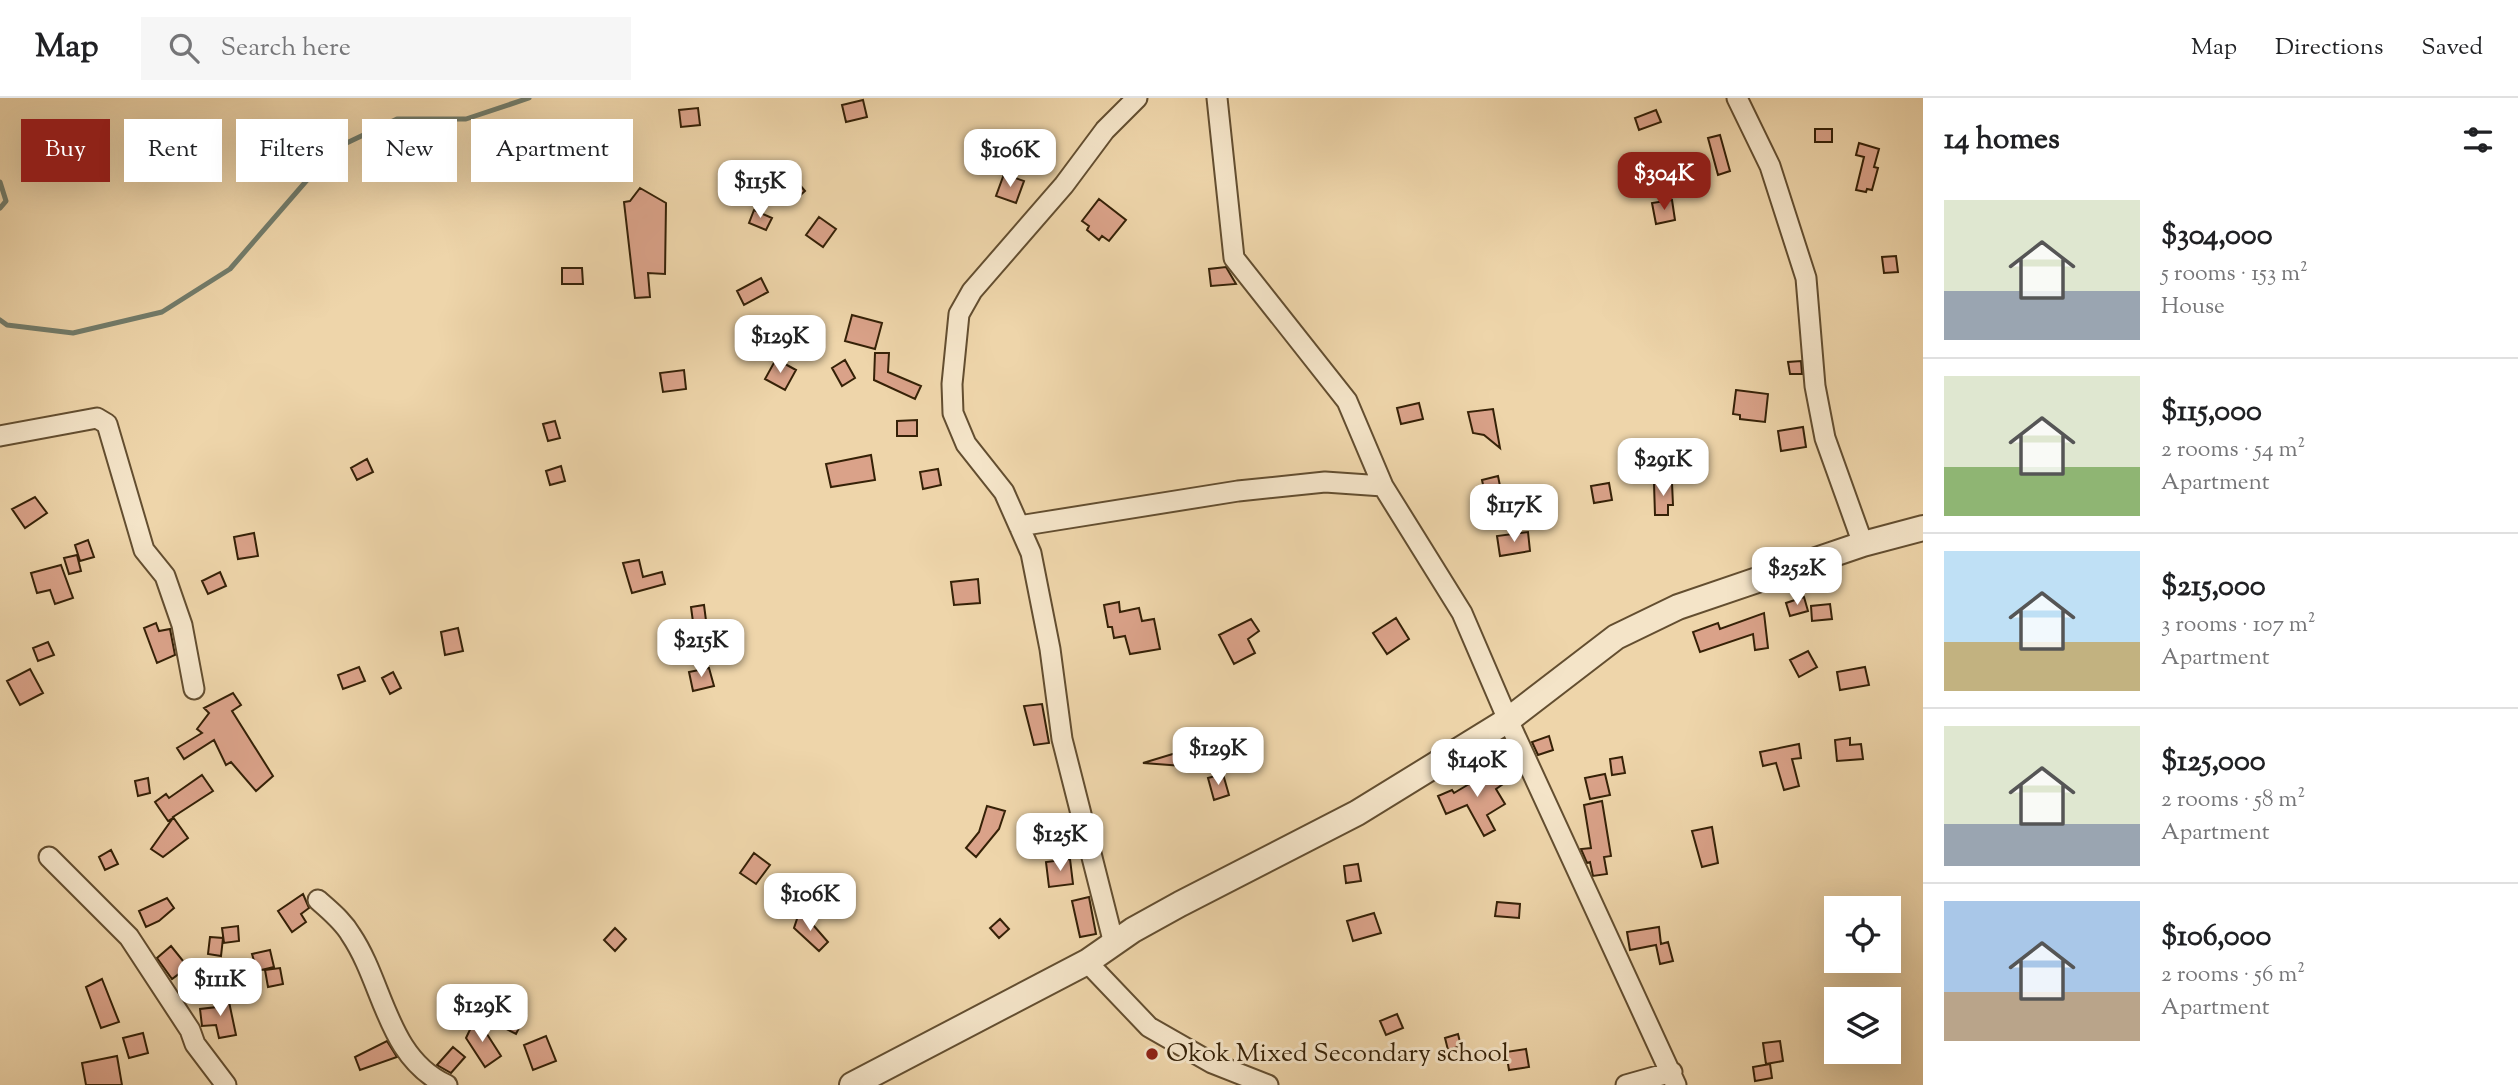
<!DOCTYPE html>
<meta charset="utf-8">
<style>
body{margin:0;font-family:"Sorts Mill Goudy",serif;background:#f6f6f6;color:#202124;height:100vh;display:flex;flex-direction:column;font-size:26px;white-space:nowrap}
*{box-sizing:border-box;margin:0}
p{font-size:23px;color:#757577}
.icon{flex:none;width:38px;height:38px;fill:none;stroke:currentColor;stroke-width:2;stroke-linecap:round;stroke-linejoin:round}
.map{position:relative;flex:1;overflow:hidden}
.side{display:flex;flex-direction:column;background:#fff;width:595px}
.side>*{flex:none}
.guide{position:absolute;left:21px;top:21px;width:665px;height:63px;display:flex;gap:14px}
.tools{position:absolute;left:1824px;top:798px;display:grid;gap:14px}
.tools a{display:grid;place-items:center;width:77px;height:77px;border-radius:0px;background:#fff;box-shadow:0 7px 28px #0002;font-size:35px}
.price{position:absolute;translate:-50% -60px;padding:0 16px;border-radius:14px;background:#fff;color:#222;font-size:23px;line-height:46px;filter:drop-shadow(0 2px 4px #0008)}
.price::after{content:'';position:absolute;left:50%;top:42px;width:21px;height:16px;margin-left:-10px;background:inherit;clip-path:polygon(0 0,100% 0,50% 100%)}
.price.selected{background:#8f2418;color:#fff}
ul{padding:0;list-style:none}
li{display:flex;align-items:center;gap:21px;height:175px;padding:0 21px}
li+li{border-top:2px solid #e0e0e0}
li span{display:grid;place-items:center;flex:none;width:196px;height:140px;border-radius:0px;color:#555}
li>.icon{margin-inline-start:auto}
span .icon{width:84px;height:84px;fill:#fffc;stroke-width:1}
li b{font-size:30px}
h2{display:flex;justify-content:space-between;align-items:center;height:84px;padding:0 21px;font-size:30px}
.tag{padding:0 24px;border-radius:0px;background:#fff;box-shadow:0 7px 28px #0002;font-size:24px;line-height:63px}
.tag.selected{background:#8f2418;color:#fff}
header{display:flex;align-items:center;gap:42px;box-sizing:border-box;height:98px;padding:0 35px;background:#fff;border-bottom:2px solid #e0e0e0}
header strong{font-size:33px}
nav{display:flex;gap:38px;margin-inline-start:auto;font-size:24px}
.search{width:490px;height:63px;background:#f6f6f6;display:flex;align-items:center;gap:18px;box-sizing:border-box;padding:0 24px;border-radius:0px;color:#757577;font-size:26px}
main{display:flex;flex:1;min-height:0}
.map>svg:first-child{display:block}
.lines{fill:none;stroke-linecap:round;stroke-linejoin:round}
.stream{stroke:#727c6b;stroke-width:5}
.building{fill:#daa289;stroke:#352107;stroke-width:2}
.minor-casing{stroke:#634e30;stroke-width:23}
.tertiary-casing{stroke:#634e30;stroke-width:28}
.minor{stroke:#f4e4c8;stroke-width:19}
.tertiary{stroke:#f4e4c8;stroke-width:24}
.poi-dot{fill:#8f2418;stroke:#f4e4c8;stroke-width:2.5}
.labels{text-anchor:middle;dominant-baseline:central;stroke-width:6;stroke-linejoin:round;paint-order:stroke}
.poi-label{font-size:26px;fill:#352107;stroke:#f4e4c8;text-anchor:start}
</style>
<header>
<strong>Map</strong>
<div class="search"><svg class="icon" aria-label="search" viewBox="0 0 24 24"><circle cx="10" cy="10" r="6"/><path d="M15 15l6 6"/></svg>Search here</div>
<nav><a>Map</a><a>Directions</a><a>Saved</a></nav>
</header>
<main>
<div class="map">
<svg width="1923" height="987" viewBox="0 0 1923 987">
<rect width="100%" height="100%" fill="#eed5aa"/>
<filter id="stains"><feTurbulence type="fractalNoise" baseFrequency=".00286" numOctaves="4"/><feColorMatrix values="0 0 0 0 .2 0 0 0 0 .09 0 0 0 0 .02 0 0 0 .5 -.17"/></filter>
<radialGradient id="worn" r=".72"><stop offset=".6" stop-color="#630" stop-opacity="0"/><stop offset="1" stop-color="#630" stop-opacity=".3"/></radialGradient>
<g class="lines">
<path class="stream" d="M0,84L6,103L0,110
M0,222L7,227L73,235L162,214L230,171L334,51L397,21H466L529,0"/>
</g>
<path class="building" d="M863,2L867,19L846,24L842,7Z
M698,10L700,27L681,29L679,12Z
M1656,12L1661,24L1639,32L1635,20Z
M1815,31H1832V44H1815Z
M1720,37L1730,73L1718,77L1708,40Z
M1859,45L1879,51L1874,69L1878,70L1872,92L1867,91L1866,94L1856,92L1864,59L1856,57Z
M1004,76L1024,83L1016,105L996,98Z
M793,79L805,93L795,102L783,89Z
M640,90L666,105L665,176L648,175L650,199L635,200L624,104L630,103Z
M1099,101L1126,122L1109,143L1102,138L1099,142L1087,132L1089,128L1082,123Z
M1672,102L1675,122L1656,126L1652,105Z
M754,112L772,120L766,132L749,125Z
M819,119L836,131L823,149L806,137Z
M1896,158L1898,174L1884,175L1882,159Z
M1226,169L1236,186L1211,188L1209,171Z
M562,170H582L583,186H562Z
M761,180L768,194L744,207L737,193Z
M852,217L882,225L875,251L845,243Z
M875,255H889L888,274L921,288L915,301L874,282Z
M776,261L796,272L785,292L765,281Z
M845,262L855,280L842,288L832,270Z
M1801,263L1802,276H1790L1788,264Z
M684,272L686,291L663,294L660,275Z
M1736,292L1768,296L1765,324L1740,321V317L1733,316Z
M1419,305L1423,321L1401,326L1397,310Z
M1493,311L1500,350L1484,337L1473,335L1468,314Z
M917,322V338H897V323Z
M555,323L560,340L548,343L543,326Z
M1803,329L1806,349L1781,353L1778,333Z
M871,357L875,382L831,389L826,366Z
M367,361L373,374L357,382L351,370Z
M561,368L565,383L550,387L546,373Z
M938,371L941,387L923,391L920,374Z
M1498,378L1502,398L1486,401L1482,382Z
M1609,385L1612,402L1594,405L1591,388Z
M1654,385H1672L1673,407H1668V417H1655Z
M35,399L47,415L25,430L12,411Z
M1528,434L1530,453L1500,458L1497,438Z
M254,435L258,458L238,461L234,439Z
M88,442L94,459L80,463L75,447Z
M77,457L81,473L69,476L64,460Z
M639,462L643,479L662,474L665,486L632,495L623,465Z
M61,467L73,500L55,506L50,492L37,495L31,475Z
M220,474L226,488L208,496L202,483Z
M978,481L980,505L954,507L951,484Z
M1804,499L1808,513L1790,518L1786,505Z
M1119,504L1120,514L1139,510L1142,523L1154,521L1160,551L1130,556L1125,538L1114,540L1112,529H1108L1104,507Z
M1830,506L1832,521L1812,523L1811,508Z
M704,507L708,538L695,539L691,509Z
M1764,515L1768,550L1755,552L1753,536L1700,554L1693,534L1718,525L1720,531Z
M1396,520L1409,541L1387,556L1373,535Z
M1251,521L1259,533L1248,541L1255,555L1234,566L1219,537Z
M156,525L159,533L170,531L175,557L157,565L144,530Z
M458,530L463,553L445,557L441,534Z
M48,544L54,557L38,563L33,550Z
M1808,553L1817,569L1799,579L1790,562Z
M359,569L365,583L343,591L338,577Z
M1865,569L1869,587L1840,592L1837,574Z
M709,570L714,588L693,593L689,574Z
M30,571L43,595L20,607L7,583Z
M393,574L401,590L390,596L382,580Z
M233,595L241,607L232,613L273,678L256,693L231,664L226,667L214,642L184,661L177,650L202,635L197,631L209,615L204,610Z
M1042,606L1049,645L1034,647L1024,608Z
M1549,638L1553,652L1538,657L1532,644Z
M1850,640V647L1861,646L1863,661L1837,663L1835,642Z
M1799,646L1801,660L1792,661L1799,688L1784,692L1776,665L1763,668L1760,654Z
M1199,648L1204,669L1185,673L1183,668L1143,665Z
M1622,659L1625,675L1612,677L1610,661Z
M1496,670L1506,684L1496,691L1505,706L1487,717L1495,732L1484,738L1467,707L1446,716L1438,698L1452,692L1454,695Z
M1223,676L1229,697L1214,702L1208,680Z
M1605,676L1610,697L1590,701L1585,680Z
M202,677L213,693L173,719L188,740L163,759L151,751L173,720L168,723L155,704L166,696L169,700Z
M148,680L150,695L138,698L135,683Z
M1602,703L1611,758L1604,759L1607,776L1593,778L1590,764L1587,765L1581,751L1591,750L1584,707Z
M987,708L1005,713L999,731L976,759L966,750L979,734Z
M1712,729L1718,765L1702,769L1692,733Z
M111,752L118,766L105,772L99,759Z
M754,755L770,767L756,786L740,775Z
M1070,761L1073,786L1049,789L1046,764Z
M1358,766L1361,783L1346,785L1344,768Z
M303,796L309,810L301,816L306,824L292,834L278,813Z
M1089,799L1096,836L1080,839L1072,803Z
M167,800L174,810L159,823L146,829L139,813Z
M1497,804L1520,806L1519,820L1495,818Z
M1374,815L1381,835L1353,843L1347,823Z
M798,818L807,820L828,844L819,853L794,830Z
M1000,821L1009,831L999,840L990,830Z
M238,828L239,843L224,845L222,830Z
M1659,829L1661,846L1668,844L1673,863L1660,866L1656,847L1630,852L1627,834Z
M615,830L626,841L615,853L604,842Z
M210,839L223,840L221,858L208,856Z
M171,848L188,869L172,881L157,860Z
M270,852L274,869L257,873L252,856Z
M280,870L283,886L268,889L265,872Z
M102,881L119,924L101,930L86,889Z
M228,899L236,937L219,940L216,927L202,928L200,911L217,909L216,900Z
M505,905L526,916L516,936L495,925Z
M1397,916L1403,930L1386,937L1380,923Z
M476,919L501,958L485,969L466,940Z
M143,935L148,955L129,960L123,940Z
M1458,936L1461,948L1448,952L1445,940Z
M546,938L556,963L533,972L524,947Z
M387,943L397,959L360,972L355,959Z
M1780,943L1783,963L1766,966L1763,945Z
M453,949L465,959L451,975L437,967Z
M1526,951L1529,969L1509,972L1506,954Z
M117,958L122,987H86L82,965Z
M1770,966L1772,980L1755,983L1753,969Z"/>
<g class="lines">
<defs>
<path id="minor" d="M1217,0L1234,160L1347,303L1383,388L1462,515L1508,622L1676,987
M1737,0L1770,68L1806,180L1815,288L1825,340L1863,446
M0,338L97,320L107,326L144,452L165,478L182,527L194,591
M1019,428L1238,393L1325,384L1383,388
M49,759L129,839L190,932L195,946L226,987
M318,802C330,813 343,823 351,837C384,886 387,960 447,987
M1114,846L1062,641L1050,551L1031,455L1004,394L966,346L953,315L952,286L959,216L972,193L1064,87L1105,32L1137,0
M1087,864L1149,929L1212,965L1268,987
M1626,987L1672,974"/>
<path id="tertiary" d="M852,987L1087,864L1133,832L1180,806L1357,715L1508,622L1616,539L1678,509L1863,446L1923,430"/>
</defs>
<use href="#minor" class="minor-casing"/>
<use href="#tertiary" class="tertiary-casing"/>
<use href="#minor" class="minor"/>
<use href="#tertiary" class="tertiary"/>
</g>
<circle class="poi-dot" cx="1152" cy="956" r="7"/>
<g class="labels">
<g class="poi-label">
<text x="1166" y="956">Okok Mixed Secondary school</text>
</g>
</g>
<rect width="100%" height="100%" filter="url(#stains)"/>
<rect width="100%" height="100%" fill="url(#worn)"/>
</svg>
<div class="tools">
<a><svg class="icon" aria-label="locate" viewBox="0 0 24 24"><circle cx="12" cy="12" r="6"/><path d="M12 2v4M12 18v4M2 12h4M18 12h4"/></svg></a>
<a><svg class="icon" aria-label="layers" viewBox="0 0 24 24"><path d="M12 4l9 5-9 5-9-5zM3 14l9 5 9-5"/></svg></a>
</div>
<b class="price" style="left:1010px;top:91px">$106K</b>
<b class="price selected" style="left:1664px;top:114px">$304K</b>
<b class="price" style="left:760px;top:122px">$115K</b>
<b class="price" style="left:780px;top:277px">$129K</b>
<b class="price" style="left:1663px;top:400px">$291K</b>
<b class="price" style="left:1514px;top:446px">$117K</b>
<b class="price" style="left:1797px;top:509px">$252K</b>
<b class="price" style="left:701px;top:581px">$215K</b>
<b class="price" style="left:1218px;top:689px">$129K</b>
<b class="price" style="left:1477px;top:701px">$140K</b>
<b class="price" style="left:1060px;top:775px">$125K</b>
<b class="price" style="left:810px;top:835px">$106K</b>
<b class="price" style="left:220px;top:920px">$111K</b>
<b class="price" style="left:482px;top:946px">$129K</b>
<div class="guide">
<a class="tag selected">Buy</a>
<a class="tag">Rent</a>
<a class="tag">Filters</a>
<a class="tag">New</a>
<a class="tag">Apartment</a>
</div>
</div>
<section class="side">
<h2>14 homes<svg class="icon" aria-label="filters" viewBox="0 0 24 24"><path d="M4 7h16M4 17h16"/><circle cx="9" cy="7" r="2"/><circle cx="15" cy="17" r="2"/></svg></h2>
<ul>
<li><span style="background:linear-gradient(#dfe7d0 65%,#9aa5b1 0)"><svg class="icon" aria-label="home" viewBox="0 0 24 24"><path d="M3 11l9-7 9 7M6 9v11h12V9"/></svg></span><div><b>$304,000</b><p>5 rooms · 153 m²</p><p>House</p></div></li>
<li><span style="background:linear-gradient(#dfe7d0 65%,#8fb573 0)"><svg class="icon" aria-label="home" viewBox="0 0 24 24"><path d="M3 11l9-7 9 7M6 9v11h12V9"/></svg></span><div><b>$115,000</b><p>2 rooms · 54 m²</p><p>Apartment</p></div></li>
<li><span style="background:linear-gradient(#bfe0f5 65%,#c2b280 0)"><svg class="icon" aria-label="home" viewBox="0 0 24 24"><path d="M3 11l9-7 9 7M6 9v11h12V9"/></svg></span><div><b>$215,000</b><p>3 rooms · 107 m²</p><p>Apartment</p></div></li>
<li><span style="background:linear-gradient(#dfe7d0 70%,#9aa5b1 0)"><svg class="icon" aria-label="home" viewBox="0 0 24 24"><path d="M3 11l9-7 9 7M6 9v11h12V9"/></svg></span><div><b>$125,000</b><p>2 rooms · 58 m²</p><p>Apartment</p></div></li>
<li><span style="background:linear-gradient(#a9c7e8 65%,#b9a48a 0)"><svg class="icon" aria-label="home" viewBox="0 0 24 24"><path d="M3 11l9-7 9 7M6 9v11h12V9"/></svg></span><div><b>$106,000</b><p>2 rooms · 56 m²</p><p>Apartment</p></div></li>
</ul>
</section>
</main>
